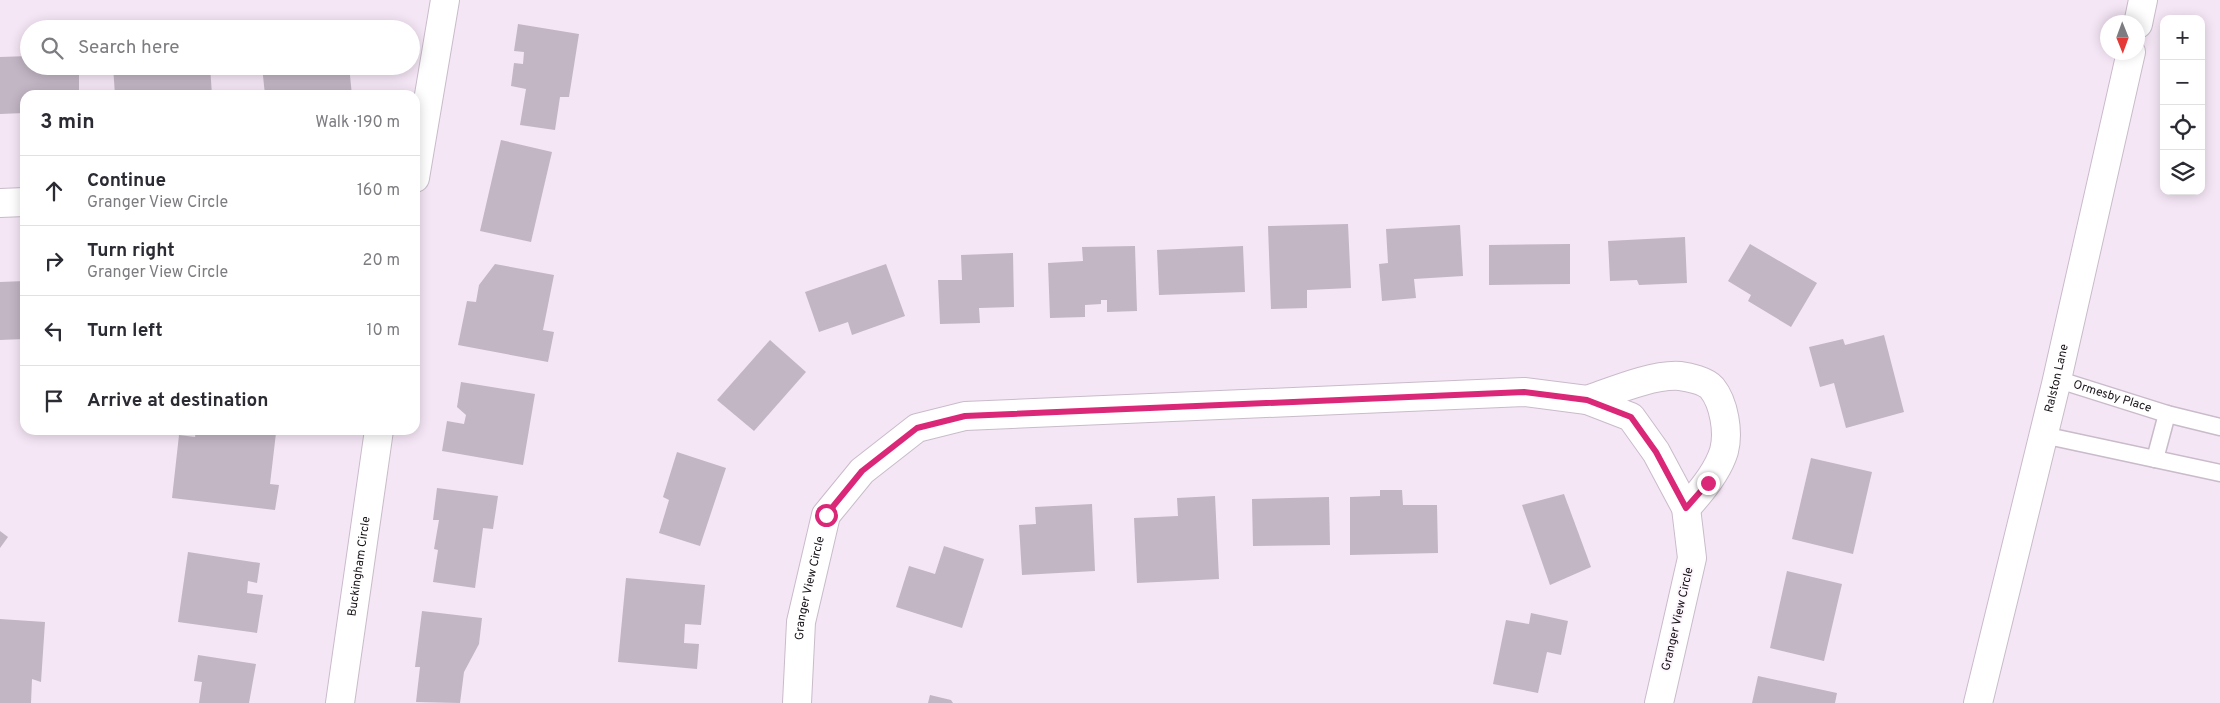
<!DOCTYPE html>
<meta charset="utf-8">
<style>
:root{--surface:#fff;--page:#f7f7f7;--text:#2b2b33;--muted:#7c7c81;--line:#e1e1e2}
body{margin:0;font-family:Overpass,sans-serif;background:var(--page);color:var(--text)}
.controls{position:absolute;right:15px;top:15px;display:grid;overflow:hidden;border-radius:10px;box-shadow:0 2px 12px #0003}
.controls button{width:45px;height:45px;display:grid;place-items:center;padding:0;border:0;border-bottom:1px solid var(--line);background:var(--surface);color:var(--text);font:25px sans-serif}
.compass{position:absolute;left:2100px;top:15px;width:45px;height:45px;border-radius:50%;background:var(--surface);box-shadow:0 2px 12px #0003;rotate:179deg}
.stop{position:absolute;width:15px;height:15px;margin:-11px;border:4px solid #db2777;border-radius:50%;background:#fff}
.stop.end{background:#db2777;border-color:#fff;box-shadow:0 1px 5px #0008}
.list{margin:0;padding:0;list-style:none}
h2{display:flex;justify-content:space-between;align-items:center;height:65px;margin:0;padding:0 20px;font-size:21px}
h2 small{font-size:16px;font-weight:400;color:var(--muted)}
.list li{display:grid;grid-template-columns:32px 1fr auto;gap:15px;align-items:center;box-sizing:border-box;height:70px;padding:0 20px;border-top:1px solid var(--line)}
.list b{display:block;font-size:19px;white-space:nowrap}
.list p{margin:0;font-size:16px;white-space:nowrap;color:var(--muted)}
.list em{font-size:16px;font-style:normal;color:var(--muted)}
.icon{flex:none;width:28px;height:28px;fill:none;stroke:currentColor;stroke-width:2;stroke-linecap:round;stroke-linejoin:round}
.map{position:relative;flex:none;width:2220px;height:703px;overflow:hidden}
.search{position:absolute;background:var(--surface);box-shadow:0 2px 12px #0003;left:20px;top:20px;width:400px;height:55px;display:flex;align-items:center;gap:12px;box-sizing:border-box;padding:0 18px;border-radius:28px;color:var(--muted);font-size:19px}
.panel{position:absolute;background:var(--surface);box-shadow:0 2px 12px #0003;left:20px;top:90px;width:400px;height:345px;border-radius:15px}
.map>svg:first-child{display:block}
.building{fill:#c2b5c4}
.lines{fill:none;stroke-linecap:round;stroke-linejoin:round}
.service-casing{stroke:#c9bbca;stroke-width:19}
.minor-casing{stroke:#c9bbca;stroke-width:30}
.service{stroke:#fff;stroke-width:16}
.minor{stroke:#fff;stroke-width:28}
.route{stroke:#db2777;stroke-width:6}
.labels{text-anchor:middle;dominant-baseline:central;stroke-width:4;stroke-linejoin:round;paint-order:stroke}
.street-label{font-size:12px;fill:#181318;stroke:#fdf7fd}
</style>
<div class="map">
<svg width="2220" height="703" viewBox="0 0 2220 703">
<rect width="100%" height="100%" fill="#f5e6f6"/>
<g class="building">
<polygon points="518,24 579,34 569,97 560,97 555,130 520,125 526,89 511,86 514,63 523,64 524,52 514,51"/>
<polygon points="29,56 29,66 52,66 52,72 79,71 79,95 25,95 25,113 0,114 0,57"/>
<polygon points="113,66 210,66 212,95 115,95"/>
<polygon points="262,66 349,66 352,95 265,95"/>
<polygon points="501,140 552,152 531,242 480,231"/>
<polygon points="1348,224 1351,288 1307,290 1307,308 1271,309 1268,226"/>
<polygon points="1460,225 1463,276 1414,279 1416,298 1382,301 1379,264 1388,263 1386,229"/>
<polygon points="1685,237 1687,283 1639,285 1637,280 1610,281 1608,241"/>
<polygon points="1570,244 1570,284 1489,285 1489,245"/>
<polygon points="1750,244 1817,283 1791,327 1748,301 1751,295 1728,281"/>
<polygon points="1135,246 1137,311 1107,312 1107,300 1101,300 1101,304 1085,305 1085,317 1050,318 1048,263 1083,261 1082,247"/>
<polygon points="1243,246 1245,292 1159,295 1157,250"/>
<polygon points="1013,253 1014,307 979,308 980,323 940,324 938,280 962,280 961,255"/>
<polygon points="495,264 554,275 543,330 554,332 548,362 458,345 467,301 476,302 479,285"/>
<polygon points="886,264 905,316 852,335 848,322 819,332 805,292"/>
<polygon points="25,281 25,339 0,340 0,282"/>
<polygon points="1884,335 1904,412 1846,428 1834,383 1820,387 1809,347 1843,339 1845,345"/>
<polygon points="770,340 806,372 754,431 717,400"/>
<polygon points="461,382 535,394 523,465 442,451 447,421 464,424 466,415 457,407"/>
<polygon points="196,430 247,430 276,433 270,484 279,485 275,510 172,498 179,435 195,437"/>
<polygon points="677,452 726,468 700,546 659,533 669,500 663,497"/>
<polygon points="1811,458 1872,472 1853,554 1792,539"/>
<polygon points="437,488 498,496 493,529 483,528 475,588 433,582 438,550 434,549 439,520 433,520"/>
<polygon points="1380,490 1402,490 1403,505 1437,505 1438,553 1350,555 1350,497 1380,496"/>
<polygon points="1564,494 1591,567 1550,585 1522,505"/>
<polygon points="1215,496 1219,579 1137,583 1134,518 1178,516 1177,498"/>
<polygon points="1329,497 1330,545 1253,546 1252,499"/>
<polygon points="1092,504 1095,571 1022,575 1019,525 1036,524 1035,507"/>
<polygon points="0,531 8,537 0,548"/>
<polygon points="944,546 984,559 962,628 896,607 909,566 935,574"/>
<polygon points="188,552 260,563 257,583 248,581 247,593 263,595 257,633 178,622"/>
<polygon points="1787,571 1842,584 1824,661 1770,648"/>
<polygon points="626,578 705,585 701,625 685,624 684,643 699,644 697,669 618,662"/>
<polygon points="422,611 482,618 479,644 464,672 460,703 416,702 420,667 415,667"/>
<polygon points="1531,613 1568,621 1561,655 1547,652 1538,693 1493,684 1506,620 1529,624"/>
<polygon points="0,619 45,622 41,682 32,679 31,703 0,703"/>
<polygon points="198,655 256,664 249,703 199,703 202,682 194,681"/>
<polygon points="1758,676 1837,693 1835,703 1752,703"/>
<polygon points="930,695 951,700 953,703 928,703"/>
</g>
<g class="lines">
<g class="service-casing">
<g id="service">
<path id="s1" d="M 2056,379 L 2167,414 L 2220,427"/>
<polyline points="2043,435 2220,473"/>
<polyline points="2155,459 2167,414"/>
</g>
</g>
<g class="minor-casing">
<g id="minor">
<polyline points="2138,24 2143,0"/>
<polyline points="415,178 445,0"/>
<polyline points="0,203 25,202"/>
<path d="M 1587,400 C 1613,391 1653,374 1680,376 C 1689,377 1706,381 1712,388 C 1724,403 1729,432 1724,451 C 1718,471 1700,493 1686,508"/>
<path id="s2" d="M 340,703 L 379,430"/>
<path id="s3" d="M 797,703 L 801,622 L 826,515 L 862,471 L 917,428 L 965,416 L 1524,392 L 1587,400 L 1631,417 L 1656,452 L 1686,508 L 1692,558 L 1659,703"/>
<path id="s4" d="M 1978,703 L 2056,384 L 2131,52"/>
</g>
</g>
<use href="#service" class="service"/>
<use href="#minor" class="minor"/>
</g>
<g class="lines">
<polyline class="route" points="826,515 862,471 917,428 965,416 1524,392 1587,400 1631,417 1656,452 1686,508 1708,483"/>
</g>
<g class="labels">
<g class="street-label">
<text stroke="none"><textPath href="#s4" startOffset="334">Ralston Lane</textPath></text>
<text stroke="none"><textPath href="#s1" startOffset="59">Ormesby Place</textPath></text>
<text stroke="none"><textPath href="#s2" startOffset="138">Buckingham Circle</textPath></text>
<text stroke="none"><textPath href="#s3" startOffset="116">Granger View Circle</textPath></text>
<text transform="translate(1678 619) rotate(-77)">Granger View Circle</text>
</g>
</g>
</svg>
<div class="controls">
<button>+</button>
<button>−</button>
<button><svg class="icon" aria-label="locate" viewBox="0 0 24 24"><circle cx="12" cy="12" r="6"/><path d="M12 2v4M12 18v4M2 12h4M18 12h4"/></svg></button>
<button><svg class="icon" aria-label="layers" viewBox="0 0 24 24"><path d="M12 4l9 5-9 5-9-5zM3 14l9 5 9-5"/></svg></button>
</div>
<svg class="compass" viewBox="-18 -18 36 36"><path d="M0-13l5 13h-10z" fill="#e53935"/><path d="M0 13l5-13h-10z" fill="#7c7c81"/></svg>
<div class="stop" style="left:826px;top:515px"></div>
<div class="stop end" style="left:1708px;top:483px"></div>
<div class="search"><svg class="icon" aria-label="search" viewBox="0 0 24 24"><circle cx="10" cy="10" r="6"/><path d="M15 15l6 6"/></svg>Search here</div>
<section class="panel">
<h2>3 min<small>Walk · 190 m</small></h2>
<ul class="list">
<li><svg class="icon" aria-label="ahead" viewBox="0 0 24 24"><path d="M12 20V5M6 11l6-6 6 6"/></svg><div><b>Continue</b><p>Granger View Circle</p></div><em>160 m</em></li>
<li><svg class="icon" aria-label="right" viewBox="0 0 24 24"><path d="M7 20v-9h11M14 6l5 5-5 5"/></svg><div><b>Turn right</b><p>Granger View Circle</p></div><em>20 m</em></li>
<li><svg class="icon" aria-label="left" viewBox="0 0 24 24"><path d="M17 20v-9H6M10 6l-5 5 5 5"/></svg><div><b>Turn left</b></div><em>10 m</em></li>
<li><svg class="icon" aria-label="arrive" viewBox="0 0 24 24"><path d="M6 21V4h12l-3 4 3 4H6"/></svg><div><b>Arrive at destination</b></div></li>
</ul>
</section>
</div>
